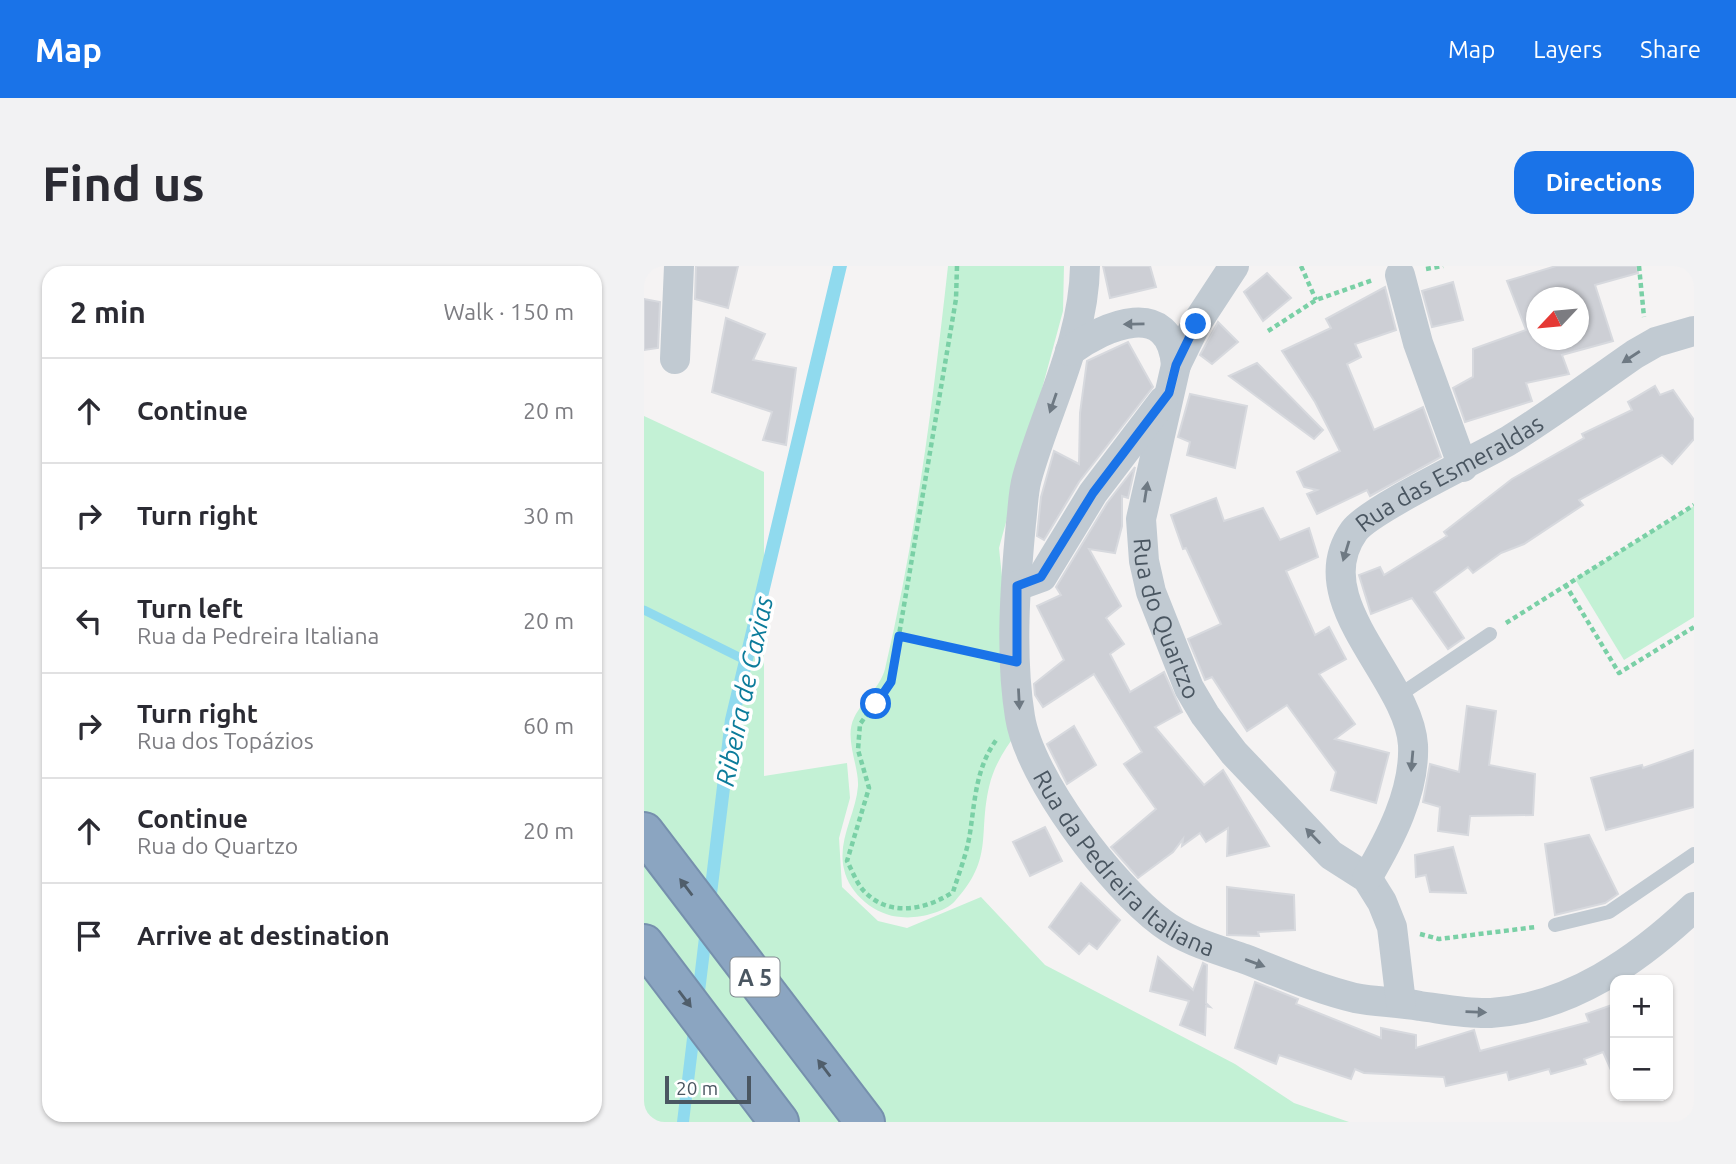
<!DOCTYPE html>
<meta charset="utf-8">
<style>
:root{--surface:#fff;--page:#f2f2f3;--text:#2b2b33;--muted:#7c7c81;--line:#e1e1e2;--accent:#1a73e8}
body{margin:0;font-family:Ubuntu,sans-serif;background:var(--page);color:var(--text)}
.controls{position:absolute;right:21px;bottom:21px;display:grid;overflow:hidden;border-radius:14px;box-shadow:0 2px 5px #0004}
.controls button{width:63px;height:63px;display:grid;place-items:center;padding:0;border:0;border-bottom:2px solid var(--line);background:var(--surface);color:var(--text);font:35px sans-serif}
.compass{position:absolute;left:882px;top:21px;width:63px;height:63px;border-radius:50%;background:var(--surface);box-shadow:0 2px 5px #0004;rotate:244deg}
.scale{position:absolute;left:21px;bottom:18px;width:86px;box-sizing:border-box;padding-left:7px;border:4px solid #4a5661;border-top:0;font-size:19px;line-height:24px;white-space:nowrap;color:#4a5661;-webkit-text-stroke:5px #fff;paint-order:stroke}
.stop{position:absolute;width:21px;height:21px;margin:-16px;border:5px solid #1a73e8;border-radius:50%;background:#fff}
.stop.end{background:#1a73e8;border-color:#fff;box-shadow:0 2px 7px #0008}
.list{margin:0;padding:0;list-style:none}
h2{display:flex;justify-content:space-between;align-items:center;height:91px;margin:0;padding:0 28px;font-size:30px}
h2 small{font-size:23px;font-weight:400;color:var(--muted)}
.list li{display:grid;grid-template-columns:46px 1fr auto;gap:21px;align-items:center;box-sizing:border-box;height:105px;padding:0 28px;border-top:2px solid var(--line)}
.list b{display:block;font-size:26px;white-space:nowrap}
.list p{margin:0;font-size:23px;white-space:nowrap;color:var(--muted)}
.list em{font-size:23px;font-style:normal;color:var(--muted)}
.icon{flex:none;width:38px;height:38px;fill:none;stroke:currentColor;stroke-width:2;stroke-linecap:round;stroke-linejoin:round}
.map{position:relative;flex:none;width:1050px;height:856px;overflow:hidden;border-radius:21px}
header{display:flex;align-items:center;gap:42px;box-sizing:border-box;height:98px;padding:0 35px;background:var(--accent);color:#fff}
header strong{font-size:33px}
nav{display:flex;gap:38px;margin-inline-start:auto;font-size:24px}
.intro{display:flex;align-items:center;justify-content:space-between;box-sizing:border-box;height:168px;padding:0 42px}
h1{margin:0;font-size:49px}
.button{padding:18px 32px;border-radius:21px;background:var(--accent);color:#fff;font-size:24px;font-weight:700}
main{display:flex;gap:42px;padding:0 42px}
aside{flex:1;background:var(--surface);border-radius:21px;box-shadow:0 2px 5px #0004}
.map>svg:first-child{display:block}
.green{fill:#c3f1d5}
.water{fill:#90daee}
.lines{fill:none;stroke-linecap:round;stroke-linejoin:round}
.stream{stroke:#90daee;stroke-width:9}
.building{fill:#cdcfd5;stroke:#d7d9de;stroke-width:2;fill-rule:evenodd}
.highway-casing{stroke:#7690ad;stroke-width:42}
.path{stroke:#7ad0a6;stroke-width:4.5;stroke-dasharray:5 3.5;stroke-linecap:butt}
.lane{stroke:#c1cad2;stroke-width:14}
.street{stroke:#c1cad2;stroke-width:30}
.highway{stroke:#8ba5c1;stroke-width:38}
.oneway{fill:#6e7983}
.oneway2{fill:#505e6b}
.route{stroke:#1a73e8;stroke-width:9}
.labels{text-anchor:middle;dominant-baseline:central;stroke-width:7;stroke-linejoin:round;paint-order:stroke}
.shield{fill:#fff;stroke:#808990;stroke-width:2}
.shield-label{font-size:23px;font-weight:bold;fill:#4a5661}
.street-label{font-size:24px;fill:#4a5661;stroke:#fff}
.water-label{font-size:26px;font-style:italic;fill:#0c7c9b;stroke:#fff}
</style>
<header>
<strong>Map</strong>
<nav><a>Map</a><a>Layers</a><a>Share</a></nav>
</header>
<div class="intro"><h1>Find us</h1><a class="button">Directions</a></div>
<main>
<aside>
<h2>2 min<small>Walk · 150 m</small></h2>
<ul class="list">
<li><svg class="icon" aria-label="ahead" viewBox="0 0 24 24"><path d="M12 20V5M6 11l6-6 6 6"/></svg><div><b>Continue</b></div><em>20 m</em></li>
<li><svg class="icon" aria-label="right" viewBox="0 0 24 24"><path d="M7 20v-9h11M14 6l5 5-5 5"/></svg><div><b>Turn right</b></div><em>30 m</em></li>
<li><svg class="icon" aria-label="left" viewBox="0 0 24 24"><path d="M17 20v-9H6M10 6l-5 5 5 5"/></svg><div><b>Turn left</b><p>Rua da Pedreira Italiana</p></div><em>20 m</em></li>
<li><svg class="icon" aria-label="right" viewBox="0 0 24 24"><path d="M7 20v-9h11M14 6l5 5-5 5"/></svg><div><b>Turn right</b><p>Rua dos Topázios</p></div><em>60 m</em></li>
<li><svg class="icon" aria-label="ahead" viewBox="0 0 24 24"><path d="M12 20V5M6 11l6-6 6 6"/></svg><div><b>Continue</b><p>Rua do Quartzo</p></div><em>20 m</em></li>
<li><svg class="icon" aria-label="arrive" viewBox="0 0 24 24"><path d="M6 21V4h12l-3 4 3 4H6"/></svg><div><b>Arrive at destination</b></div></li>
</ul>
</aside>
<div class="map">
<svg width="1050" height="856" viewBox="0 0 1050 856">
<rect width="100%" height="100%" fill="#f5f3f3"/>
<g class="green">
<path d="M 304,0 L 420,0 L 419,45 L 355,282 L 374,465 C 361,483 350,499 345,521 C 334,569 350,592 311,635 C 300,647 273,653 257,651 C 232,650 205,628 200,603 C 193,574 212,548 214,520 C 215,500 200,472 210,452 C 218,435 236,422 241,403 C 272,271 289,135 304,0 Z"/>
<polygon points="0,150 120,206 120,510 203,497 206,532 195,572 198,621 234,655 263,662 337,631 401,699 591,798 650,837 705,856 0,856"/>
<polygon points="1050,240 1050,351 980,394 931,313"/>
</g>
<polygon class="water" points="189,0 203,0 94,457 45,856 33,856 81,453"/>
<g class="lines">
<polyline class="stream" points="0,344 103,395"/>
</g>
<g class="building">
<polygon points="52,0 94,0 84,42 51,33"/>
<polygon points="459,0 506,0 512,21 466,32"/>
<path d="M 912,0 L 993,0 L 994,7 L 951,19 L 969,75 L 918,89 L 925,108 L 882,117 L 888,135 L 821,156 L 809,122 L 829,111 L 829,83 L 882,64 L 863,15 ZM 892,32 L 934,32 L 934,74 L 892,74 Z"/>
<polygon points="623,7 647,32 619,55 600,26"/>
<polygon points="809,16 819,54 788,61 778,25"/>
<polygon points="741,21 752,64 711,78 717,91 703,98 730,164 779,141 797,191 726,230 723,224 673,248 663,228 673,224 660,221 653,206 696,185 671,136 638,85 687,62 682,53"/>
<polygon points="0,33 16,36 14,82 0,84"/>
<polygon points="82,52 121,68 109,94 152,102 142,179 119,174 128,146 68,126"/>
<polygon points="574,56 594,76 568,98 556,89"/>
<polygon points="484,76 509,121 435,216 400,274 393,270 397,231 410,185 435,198 436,147 443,95"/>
<polygon points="613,97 679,164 670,173 585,110"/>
<polygon points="1011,120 1016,129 1029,124 1050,154 1050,173 1028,198 1018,189 935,234 939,239 880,278 857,287 829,307 824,301 790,326 820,372 804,383 768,332 727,348 715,309 736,301 740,309 803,270 800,266 868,213 940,172 938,168 988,144 984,136"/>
<polygon points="546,128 603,140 591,202 543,189 546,176 534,171"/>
<polygon points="491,201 484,232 478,230 478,260 471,287 445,283 477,340 462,352 480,378 466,388 486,426 520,406 538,446 511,461 560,519 579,504 625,580 583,590 584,562 562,576 556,567 538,580 539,573 529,586 494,612 467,581 512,543 480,498 498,486 450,408 399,441 391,429 390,418 420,394 393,340 417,329 412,321 463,237"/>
<polygon points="572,232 580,255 619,242 636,274 665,262 674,291 642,305 671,369 685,361 702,393 675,408 711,458 691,473 745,487 732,537 687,524 692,506 643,439 603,465 568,411 561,414 544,373 577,358 542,282 539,283 527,249"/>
<polygon points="823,440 852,445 845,499 891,508 889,549 826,550 824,569 794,565 796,541 779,536 786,498 815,506"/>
<polygon points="430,460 452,499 423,518 403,478"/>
<polygon points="1050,484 1050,541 962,564 947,512 998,499 999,502"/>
<polygon points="401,561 418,595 386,610 369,576"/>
<polygon points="945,569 974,628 961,637 911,649 901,578"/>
<polygon points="809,581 822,627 786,626 782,609 772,611 771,589"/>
<polygon points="437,617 476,654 453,683 445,677 435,688 405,661"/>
<polygon points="583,621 650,629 651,664 614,666 615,670 583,669"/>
<polygon points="514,691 549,724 559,697 563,699 562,737 566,741 562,740 561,769 536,759 545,735 506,725"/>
<polygon points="611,716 654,733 652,738 737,772 737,762 772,769 772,782 830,764 836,785 945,756 942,748 971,738 971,813 959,786 940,793 942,798 907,808 905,803 865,814 863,806 802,820 800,811 720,807 711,803 707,813 635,789 632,798 591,782"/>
</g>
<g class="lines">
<g class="highway-casing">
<g id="highway">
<polyline points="0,566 221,856"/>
<polyline points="0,678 135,856"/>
</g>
</g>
<g class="path">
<path d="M 313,0 L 312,33 L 247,416 L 216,458 L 214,484 L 225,522 L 203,595 C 208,604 212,616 219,624 C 244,652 282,644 309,626 C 315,607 323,587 326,567 C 331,534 332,501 353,473"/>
<polyline points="657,0 672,34"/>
<polyline points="995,0 1000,51"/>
<polyline points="782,3 799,0"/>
<polyline points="624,65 672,34 729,14"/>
<polyline points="921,318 975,407 1050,361"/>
<polyline points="862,357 1050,239"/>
<polyline points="255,370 344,390"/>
<polyline points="776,668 795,673 892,661"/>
</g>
<g class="lane">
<polyline points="754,430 846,368"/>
<polyline points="911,659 965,646 1050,588"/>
</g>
<g class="street">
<path id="s1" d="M 441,0 C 440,74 403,141 383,212 C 379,226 379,242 377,257 C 371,320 366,389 376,451 C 386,513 468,620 518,657 C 542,675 572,683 601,693 C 637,707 673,723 711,732 C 732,736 754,736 776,740 C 799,743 823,748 847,747 C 926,742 994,694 1050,641"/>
<path id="s2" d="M 590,0 L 552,58 L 532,99 L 497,253 L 500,295 L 507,326 L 545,422 L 561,449 L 590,487 L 687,589 L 723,612 L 738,636 L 748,661 L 757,737"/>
<polyline points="756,9 774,77 819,201"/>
<path d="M 426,85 C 461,59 526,31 532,99"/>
<polyline points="31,93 35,0"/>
<polyline points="373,320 398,311 449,227 519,135"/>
<path id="s3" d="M 723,612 C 746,573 771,526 769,479 C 765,411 660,335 710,265 C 726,243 833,193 864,175 C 908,148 949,117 991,88 L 1012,76 L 1050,65"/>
</g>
<use href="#highway" class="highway"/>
</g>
<defs><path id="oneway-solid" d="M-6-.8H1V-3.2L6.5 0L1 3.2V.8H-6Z" transform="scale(1.75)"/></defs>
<g class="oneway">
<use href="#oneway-solid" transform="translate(490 58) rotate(179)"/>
<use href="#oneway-solid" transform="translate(987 91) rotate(147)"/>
<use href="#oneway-solid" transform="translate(409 137) rotate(109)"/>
<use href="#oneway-solid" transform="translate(502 226) rotate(-81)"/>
<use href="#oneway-solid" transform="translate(702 285) rotate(107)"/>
<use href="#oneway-solid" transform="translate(375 433) rotate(87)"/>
<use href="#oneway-solid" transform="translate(768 495) rotate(95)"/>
<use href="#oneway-solid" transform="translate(669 570) rotate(-134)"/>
<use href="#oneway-solid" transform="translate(611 697) rotate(20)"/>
<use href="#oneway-solid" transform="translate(832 746) rotate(2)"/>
</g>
<g class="oneway2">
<use href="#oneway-solid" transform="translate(42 621) rotate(-127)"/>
<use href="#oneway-solid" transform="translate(41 733) rotate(53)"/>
<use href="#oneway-solid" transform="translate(180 802) rotate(-127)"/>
</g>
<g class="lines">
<polyline class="route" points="232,438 247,416 255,370 373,396 373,320 397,311 449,227 525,127 532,99 552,58"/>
</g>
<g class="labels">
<rect class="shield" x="86.5" y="691.5" width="49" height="39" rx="5"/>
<g class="shield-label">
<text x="111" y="711">A 5</text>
</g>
<g class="street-label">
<text stroke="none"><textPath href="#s3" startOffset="488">Rua das Esmeraldas</textPath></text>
<text stroke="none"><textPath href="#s2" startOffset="376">Rua do Quartzo</textPath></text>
<text stroke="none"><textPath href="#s1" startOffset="646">Rua da Pedreira Italiana</textPath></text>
</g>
<g class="water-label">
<text transform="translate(100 425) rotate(-78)">Ribeira de Caxias</text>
</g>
</g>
</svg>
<div class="controls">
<button>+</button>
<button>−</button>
</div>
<svg class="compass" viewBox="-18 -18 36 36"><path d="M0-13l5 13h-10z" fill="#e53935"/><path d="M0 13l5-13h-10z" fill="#7c7c81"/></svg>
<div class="scale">20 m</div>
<div class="stop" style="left:232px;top:438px"></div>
<div class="stop end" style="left:552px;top:58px"></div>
</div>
</main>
